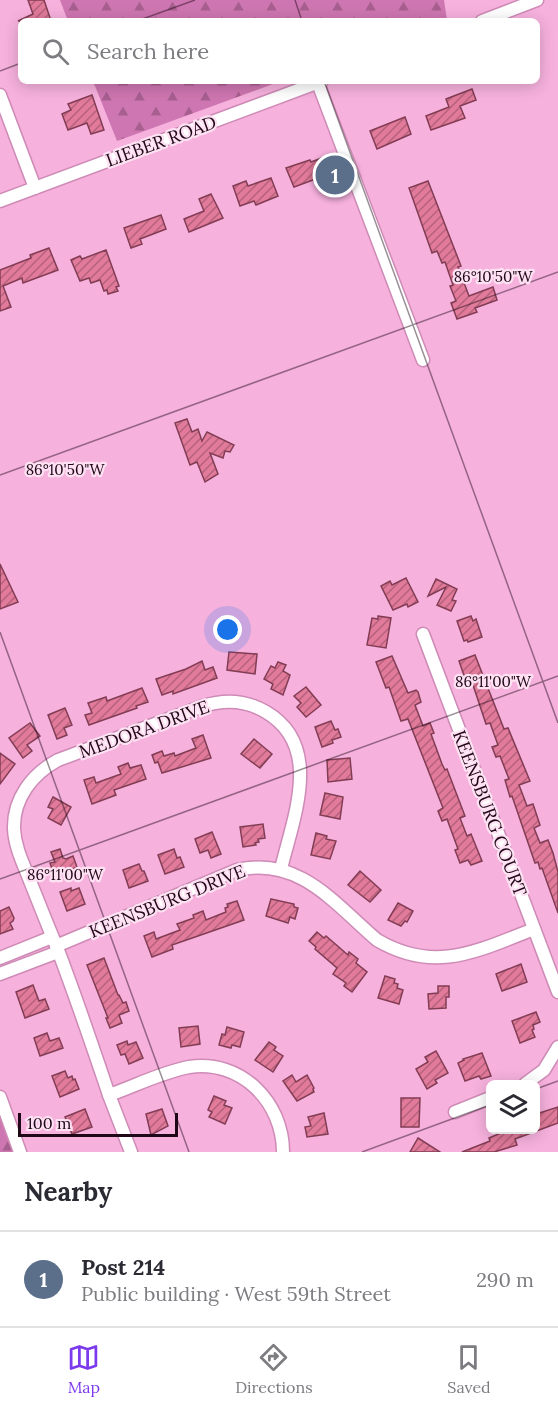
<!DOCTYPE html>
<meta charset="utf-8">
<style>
:root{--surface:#fff;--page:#f2f2f3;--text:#2b2b33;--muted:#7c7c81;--line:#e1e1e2;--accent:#7c3aed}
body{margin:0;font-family:Lora,serif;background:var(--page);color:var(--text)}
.controls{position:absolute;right:18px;bottom:18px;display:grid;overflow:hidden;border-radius:9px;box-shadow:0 3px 15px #0003}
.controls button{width:54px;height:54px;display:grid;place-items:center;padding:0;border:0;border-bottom:2px solid var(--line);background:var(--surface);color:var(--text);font:30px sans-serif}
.scale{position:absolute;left:18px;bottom:15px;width:160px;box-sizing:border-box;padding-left:6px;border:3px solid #1e0717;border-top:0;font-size:16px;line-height:21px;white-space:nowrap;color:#1e0717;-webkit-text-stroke:4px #fee1f2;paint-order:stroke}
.you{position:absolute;left:228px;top:630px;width:21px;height:21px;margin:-15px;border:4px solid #fff;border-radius:50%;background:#1a73e8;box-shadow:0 0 0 9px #1a73e833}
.badge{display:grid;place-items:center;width:39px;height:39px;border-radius:50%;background:var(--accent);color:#fff;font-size:20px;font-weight:700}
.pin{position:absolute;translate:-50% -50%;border:3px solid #fff;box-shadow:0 2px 6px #0006}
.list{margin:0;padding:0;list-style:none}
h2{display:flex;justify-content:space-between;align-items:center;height:78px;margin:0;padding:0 24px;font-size:26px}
h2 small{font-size:20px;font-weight:400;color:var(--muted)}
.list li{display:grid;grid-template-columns:39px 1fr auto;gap:18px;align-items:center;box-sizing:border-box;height:96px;padding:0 24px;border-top:2px solid var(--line)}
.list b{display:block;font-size:22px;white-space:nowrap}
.list p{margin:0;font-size:20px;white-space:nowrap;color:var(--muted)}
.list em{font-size:20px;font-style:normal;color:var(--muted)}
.icon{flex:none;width:33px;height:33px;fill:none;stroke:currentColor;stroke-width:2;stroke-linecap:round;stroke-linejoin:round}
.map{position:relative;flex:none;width:558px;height:1152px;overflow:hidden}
.search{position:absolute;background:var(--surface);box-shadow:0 3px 15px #0003;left:18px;right:18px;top:18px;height:66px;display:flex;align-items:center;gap:15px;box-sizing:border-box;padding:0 21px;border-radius:9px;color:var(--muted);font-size:22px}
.sheet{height:174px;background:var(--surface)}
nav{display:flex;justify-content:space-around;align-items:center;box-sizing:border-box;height:84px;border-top:2px solid var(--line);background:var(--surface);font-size:16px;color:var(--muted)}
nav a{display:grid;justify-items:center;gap:3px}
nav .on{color:var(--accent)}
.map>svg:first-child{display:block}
.forest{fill:url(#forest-firs)}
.building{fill:url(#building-hatch);stroke:#823d54;stroke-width:1.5}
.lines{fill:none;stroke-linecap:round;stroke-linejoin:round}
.minor-casing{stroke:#ce8bb6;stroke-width:15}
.minor{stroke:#fff;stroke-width:12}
.ticks{fill:none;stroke:#1e0717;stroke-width:1.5;stroke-opacity:0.45}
.labels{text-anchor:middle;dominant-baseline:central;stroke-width:4.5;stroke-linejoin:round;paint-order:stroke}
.street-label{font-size:18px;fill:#1e0717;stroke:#fee1f2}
.ticks-label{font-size:15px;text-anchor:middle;fill:#1e0717;stroke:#fee1f2;stroke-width:4.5;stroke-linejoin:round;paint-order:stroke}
</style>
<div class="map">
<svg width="558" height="1152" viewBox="0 0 558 1152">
<defs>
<pattern id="forest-firs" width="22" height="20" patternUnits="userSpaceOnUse" patternTransform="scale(1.5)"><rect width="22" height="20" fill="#ce76b1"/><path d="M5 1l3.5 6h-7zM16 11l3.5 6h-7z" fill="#a75f8f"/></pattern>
<pattern id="building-hatch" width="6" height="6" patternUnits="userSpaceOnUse" patternTransform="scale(1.5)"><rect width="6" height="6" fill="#e17a9b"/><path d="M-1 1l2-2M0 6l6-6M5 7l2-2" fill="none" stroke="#b6627d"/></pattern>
</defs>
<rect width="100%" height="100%" fill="#f6b1dd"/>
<g class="forest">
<polygon points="60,0 444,0 447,20 68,21"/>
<polygon points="93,81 281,81 117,141"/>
<polygon points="0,1116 13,1152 0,1152"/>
</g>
<g class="building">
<polygon points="28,0 44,0 51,21 18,21 33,14"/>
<polygon points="472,89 476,100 460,106 465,118 431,130 426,116 449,107 446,99"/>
<polygon points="92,95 104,130 91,134 87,123 68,130 62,114 71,110 68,104"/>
<polygon points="405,117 411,134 377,149 370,131"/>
<polygon points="327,156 334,176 322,180 321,177 294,187 286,168 310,160 311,162"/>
<polygon points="271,178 278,196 256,205 254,201 240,206 233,186 246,181 248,186"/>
<polygon points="428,181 461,266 458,267 469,296 493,287 497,300 475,308 477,312 457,319 451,303 456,301 450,286 453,285 445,262 442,263 437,251 432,253 409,188"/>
<polygon points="211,194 223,218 189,232 184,219 204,211 199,199"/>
<polygon points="161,215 166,229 140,239 142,244 131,248 124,228"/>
<polygon points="49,248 58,270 23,283 22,278 3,286 11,307 0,311 0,270 31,258 30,255"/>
<polygon points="106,250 119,286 116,287 118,291 108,294 107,290 104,291 100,280 91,283 89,278 80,281 71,260 80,256 82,259"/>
<polygon points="187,419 192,432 198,429 202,441 207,432 234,445 230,452 225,451 223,458 210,453 218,474 205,482 197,462 190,465 175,423"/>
<polygon points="0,564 18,602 0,609"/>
<polygon points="406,578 418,602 408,607 407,604 393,610 381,586 390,581 392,585"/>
<polygon points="436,579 457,589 452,600 456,601 451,611 437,605 446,587 428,596"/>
<polygon points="378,616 391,618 386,648 367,645 372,618 378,619"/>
<polygon points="471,616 473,621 476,619 482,637 468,642 467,640 464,641 457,621"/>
<polygon points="229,652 257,654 255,674 227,670"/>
<polygon points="475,655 504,729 508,728 530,781 519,785 527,806 533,804 540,825 534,828 540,843 548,840 553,853 558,872 558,913 542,868 540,869 538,862 535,863 512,796 510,797 505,780 509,779 500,756 496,757 492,747 498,745 490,723 486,724 472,682 466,681 459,661"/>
<polygon points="392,656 408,693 416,690 418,692 421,702 415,705 423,726 430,723 434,733 431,734 442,764 445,770 447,769 465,816 460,818 467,836 471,834 482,861 471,865 468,860 460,863 455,850 458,849 447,819 442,821 438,811 443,808 408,719 401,721 389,687 386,688 376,662"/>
<polygon points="202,661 205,670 213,667 217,678 173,694 173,691 162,695 156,679 186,669"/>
<polygon points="278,662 286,665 283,671 290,675 283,695 271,689 273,684 264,679 271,666 275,668"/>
<polygon points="306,687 321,705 306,717 297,707 301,703 294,696"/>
<polygon points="142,688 148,702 136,706 137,708 89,725 85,715 92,713 88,703 106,697 107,701"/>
<polygon points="65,708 72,725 64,728 67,735 57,739 48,715"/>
<polygon points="331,721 335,730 338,729 341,737 332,740 333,743 322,747 315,727"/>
<polygon points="30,723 40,736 27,745 32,751 23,758 9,738"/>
<polygon points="203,735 211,758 162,773 158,762 155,763 152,755 162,751 164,756 174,753 175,756 196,748 192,739"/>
<polygon points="254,739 272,754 260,768 241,754"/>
<polygon points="0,753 15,764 0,784"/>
<polygon points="350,758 352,779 328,782 327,760"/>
<polygon points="128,763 130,768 141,765 146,779 114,790 116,795 92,804 84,780 94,777 96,783 121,774 118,767"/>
<polygon points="325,793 343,797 340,819 320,815"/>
<polygon points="53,797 71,807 61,825 48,818 53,809 48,807"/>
<polygon points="263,824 265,838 258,839 259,842 255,843 256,845 243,847 240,827"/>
<polygon points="212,832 221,854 211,858 208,850 200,853 195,839"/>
<polygon points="316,833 327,836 326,839 336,841 330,859 311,855"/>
<polygon points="60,849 63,858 66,859 73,856 77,867 55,877 50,863 55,862 51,852"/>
<polygon points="174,849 177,858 180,857 184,867 165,874 158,855"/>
<polygon points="139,864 142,871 144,871 148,881 129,888 123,870"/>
<polygon points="360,871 381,890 370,902 348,885"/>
<polygon points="71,888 71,891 79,888 85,904 67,911 60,892"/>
<polygon points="271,899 294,904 294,907 298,908 295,919 290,917 288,923 266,916"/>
<polygon points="237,901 244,920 172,945 173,949 152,957 144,936 154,932 156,939 180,930 177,924 194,918 193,915 203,911 206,920 226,912 225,908 228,907 227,904"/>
<polygon points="398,903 413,911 407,922 405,921 401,926 388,920"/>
<polygon points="9,907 14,918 13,921 10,923 13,929 0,934 0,911"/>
<polygon points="317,932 324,938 326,936 348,955 349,952 358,959 356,963 367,972 352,992 344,986 346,983 333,974 337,968 315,949 316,947 309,941"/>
<polygon points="104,958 118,995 119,995 123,1003 126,1002 129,1011 119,1015 122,1023 110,1028 106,1018 108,1018 87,965"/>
<polygon points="521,964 527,982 502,991 496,974"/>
<polygon points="385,976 395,979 394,983 398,984 397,988 403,990 399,1004 378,998"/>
<polygon points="33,985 39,1001 45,999 49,1009 25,1018 16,992"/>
<polygon points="438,986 449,986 449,997 446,997 446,1008 429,1009 428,994 438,993"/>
<polygon points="536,1012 540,1022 533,1025 534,1029 532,1030 535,1037 520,1043 512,1021"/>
<polygon points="198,1026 200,1044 181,1047 179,1028"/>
<polygon points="227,1027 244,1032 240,1047 232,1045 231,1048 219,1045 222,1034 225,1035"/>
<polygon points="47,1033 50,1041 59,1038 63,1048 40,1056 34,1038"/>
<polygon points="127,1041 128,1045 136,1042 143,1058 129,1064 125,1054 121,1055 117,1045"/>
<polygon points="269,1042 276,1047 274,1050 283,1056 273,1072 255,1060"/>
<polygon points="436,1051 448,1073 435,1080 437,1083 427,1089 416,1069 428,1062 425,1057"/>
<polygon points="482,1053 491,1076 481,1079 479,1076 465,1081 458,1063 464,1060 463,1059"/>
<polygon points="65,1071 68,1078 72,1076 73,1080 75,1079 79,1089 60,1097 52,1076"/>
<polygon points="292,1075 296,1082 307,1075 314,1088 313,1089 314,1092 297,1101 283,1081"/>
<polygon points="214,1096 226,1101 224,1105 232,1108 225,1124 209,1117 212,1112 208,1110"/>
<polygon points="401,1098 420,1098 419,1127 401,1127"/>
<polygon points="558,1107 558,1123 515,1139 517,1145 494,1152 462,1152 490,1141 489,1138 501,1133 499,1130 536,1130 536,1114"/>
<polygon points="85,1109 92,1127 72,1134 65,1117"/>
<polygon points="162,1109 168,1126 151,1135 146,1114"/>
<polygon points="324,1113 328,1134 307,1137 305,1127 311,1126 308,1117"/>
<polygon points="418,1138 440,1152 410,1152"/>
</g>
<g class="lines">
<g class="minor-casing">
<g id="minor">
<polyline points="482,21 537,0"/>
<polyline points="318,83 423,360"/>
<polyline points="0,95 35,188"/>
<polyline points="0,201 322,81"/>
<polyline points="423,634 558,992"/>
<path d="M 56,946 L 237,870 C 299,856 334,903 377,940 C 435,974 477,951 534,929"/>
<polyline points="0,958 52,937"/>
<polyline points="0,974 58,952"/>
<polyline points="525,1084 544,1070 558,1047"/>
<path d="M 109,1095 C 92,1045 75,994 56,945 C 47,924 39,903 30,881 C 24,865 15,848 14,829 C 13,799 32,774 58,760 L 203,706 C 225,699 246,700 266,712 C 324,746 293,818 281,869"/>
<polyline points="0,1097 20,1152"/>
<polyline points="455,1112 490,1098"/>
<path d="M 131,1152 L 109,1095 C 135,1086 162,1072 189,1067 C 241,1059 283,1102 283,1152"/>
</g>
</g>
<use href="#minor" class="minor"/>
</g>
<path class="ticks" d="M 295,0 L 302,21M 137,21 L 195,0M 0,71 L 21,63M 324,81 L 558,723M 0,475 L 558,272M 0,632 L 189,1152M 0,879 L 558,676M 536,1089 L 558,1081M 362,1152 L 490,1105"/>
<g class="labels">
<g class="street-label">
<text transform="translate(161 141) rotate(-20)">LIEBER ROAD</text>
<text transform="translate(144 729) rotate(-20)">MEDORA DRIVE</text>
<text transform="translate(490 813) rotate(69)">KEENSBURG COURT</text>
<text transform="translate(167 901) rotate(-22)">KEENSBURG DRIVE</text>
</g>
</g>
<g class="ticks-label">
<text x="493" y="282">86°10'50"W</text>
<text x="65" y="475">86°10'50"W</text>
<text x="493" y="687">86°11'00"W</text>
<text x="65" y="880">86°11'00"W</text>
</g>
</svg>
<div class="controls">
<button><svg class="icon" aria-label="layers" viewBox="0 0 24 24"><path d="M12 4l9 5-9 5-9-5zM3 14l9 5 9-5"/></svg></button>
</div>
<div class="scale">100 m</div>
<div class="you"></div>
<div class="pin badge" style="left:335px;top:175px;background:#5c6f8a">1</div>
<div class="search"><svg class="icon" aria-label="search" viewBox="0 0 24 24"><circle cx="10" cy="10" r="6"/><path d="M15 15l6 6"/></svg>Search here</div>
</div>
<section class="sheet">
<h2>Nearby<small></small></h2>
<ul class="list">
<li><span class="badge" style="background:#5c6f8a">1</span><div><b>Post 214</b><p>Public building · West 59th Street</p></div><em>290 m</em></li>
</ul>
</section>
<nav>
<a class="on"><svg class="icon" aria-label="map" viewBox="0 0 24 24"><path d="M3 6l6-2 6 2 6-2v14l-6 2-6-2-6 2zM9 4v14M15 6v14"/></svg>Map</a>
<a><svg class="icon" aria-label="directions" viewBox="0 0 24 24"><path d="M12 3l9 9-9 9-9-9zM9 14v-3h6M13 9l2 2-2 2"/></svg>Directions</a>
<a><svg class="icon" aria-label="saved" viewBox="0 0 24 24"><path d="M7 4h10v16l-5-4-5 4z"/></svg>Saved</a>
</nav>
